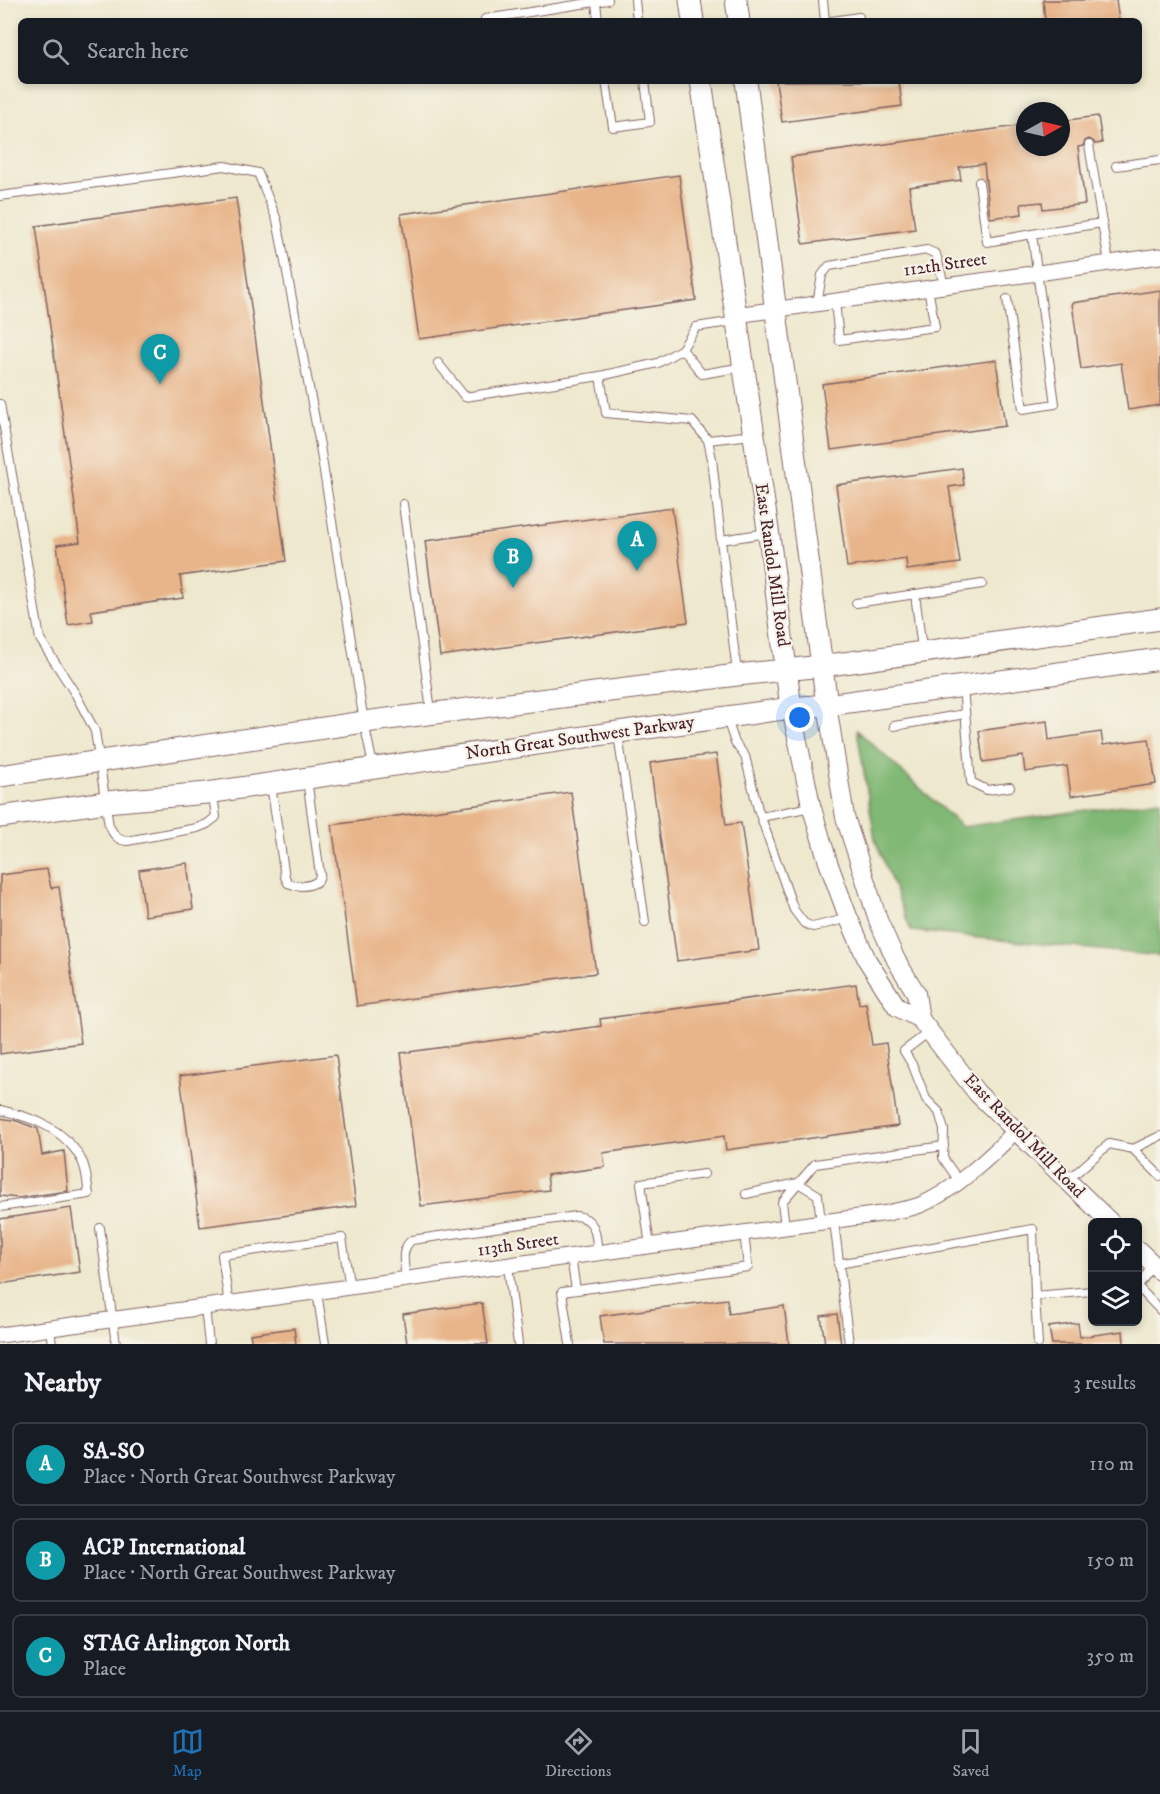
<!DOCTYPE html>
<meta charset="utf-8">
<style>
:root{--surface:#171b24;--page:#20242c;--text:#f1f3f6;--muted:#9ea1a6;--line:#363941;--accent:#1f6fb2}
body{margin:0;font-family:"IM FELL DW Pica",serif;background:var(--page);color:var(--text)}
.controls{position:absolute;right:18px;bottom:18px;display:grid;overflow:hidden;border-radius:9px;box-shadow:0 3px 9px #0003}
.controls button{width:54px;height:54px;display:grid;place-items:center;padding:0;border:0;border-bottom:2px solid var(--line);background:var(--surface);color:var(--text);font:30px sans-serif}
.compass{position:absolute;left:1016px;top:102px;width:54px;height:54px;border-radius:50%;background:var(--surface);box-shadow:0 3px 9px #0003;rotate:82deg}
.you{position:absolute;left:800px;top:718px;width:21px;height:21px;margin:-15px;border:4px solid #fff;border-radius:50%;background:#1a73e8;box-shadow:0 0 0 9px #1a73e833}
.badge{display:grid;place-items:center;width:39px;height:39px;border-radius:50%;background:var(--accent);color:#fff;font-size:20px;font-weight:700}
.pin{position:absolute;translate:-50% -50px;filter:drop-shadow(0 2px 3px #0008)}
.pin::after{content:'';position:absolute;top:32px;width:21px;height:18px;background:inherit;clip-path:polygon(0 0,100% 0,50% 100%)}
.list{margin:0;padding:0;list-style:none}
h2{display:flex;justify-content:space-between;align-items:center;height:78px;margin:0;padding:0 24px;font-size:26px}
h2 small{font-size:20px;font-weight:400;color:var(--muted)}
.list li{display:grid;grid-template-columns:39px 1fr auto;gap:18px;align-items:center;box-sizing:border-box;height:84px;margin:0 12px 12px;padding:0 12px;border:2px solid var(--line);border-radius:9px}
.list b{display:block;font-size:22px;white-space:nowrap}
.list p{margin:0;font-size:20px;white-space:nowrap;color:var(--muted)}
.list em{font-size:20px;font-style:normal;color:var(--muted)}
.icon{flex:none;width:33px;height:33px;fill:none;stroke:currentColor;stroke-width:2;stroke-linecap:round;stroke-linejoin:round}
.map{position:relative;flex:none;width:1160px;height:1344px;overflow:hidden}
.search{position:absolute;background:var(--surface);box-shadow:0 3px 9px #0003;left:18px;right:18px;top:18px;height:66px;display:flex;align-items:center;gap:15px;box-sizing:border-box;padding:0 21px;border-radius:9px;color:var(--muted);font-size:22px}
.sheet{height:366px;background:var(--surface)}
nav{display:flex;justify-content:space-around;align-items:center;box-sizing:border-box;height:84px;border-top:2px solid var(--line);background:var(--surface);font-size:16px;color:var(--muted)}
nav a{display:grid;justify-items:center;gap:3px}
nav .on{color:var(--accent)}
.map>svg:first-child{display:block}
.forest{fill:#80b874;stroke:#656c50;stroke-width:1.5}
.building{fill:#e8b58a}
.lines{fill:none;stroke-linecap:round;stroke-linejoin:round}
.service-casing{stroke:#836564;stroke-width:10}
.minor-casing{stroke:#836564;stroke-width:17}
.tertiary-casing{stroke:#836564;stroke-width:20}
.secondary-casing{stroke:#836564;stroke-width:23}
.service{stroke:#fff;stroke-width:8}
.minor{stroke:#fff;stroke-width:15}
.tertiary{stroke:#fff;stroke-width:18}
.secondary{stroke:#fff;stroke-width:21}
.labels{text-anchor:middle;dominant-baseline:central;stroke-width:4.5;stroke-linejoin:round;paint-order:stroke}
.street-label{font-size:18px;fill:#4a1f2b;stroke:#f7f3e8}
</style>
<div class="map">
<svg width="1160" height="1344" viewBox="0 0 1160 1344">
<rect width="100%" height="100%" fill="#f7f3e8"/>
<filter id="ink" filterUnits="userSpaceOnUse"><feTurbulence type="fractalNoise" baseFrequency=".0167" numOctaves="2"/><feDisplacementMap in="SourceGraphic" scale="12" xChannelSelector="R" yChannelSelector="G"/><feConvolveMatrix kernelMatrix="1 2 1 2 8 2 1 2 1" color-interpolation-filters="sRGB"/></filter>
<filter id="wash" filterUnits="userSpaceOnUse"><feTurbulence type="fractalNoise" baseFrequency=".008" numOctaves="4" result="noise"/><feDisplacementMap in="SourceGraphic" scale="24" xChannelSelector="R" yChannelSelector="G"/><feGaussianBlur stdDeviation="1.35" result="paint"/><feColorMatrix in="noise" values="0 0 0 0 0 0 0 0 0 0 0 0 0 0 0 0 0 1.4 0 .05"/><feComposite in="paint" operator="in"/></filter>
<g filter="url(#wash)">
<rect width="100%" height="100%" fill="#eee8ce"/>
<polygon class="forest" points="857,730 962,827 1160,800 1160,956 911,931 875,839"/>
<g id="blocks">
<g class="building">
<polygon points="1043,0 1116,0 1119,21 1045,21"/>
<polygon points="776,81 899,81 902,106 782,122"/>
<polygon points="1098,116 1102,143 1095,144 1093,141 1089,139 1085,141 1083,146 1078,147 1085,204 1043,209 1042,202 1021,204 1022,214 990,218 984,164 959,167 961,180 909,187 915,229 803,244 791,157 1025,125 1025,147 1061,147 1061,121"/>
<polygon points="679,175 696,300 419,339 401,214"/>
<polygon points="236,198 286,561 180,576 183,598 91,611 93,621 68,625 57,545 80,542 36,226"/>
<polygon points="1160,290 1160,405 1128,410 1121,363 1081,369 1072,303"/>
<polygon points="996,360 1005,426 831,450 822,384"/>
<polygon points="962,468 964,485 949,487 960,563 907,570 906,559 847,567 836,485"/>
<polygon points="672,508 688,622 440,656 425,541"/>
<polygon points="1047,721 1049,740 1101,732 1103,745 1149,739 1156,784 1071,796 1067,766 1025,772 1023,756 983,762 979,731"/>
<polygon points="716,754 726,825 741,823 759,950 677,961 650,763"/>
<polygon points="571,792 596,973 357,1006 332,825"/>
<polygon points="187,863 193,909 145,916 139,870"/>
<polygon points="47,869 51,888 59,887 81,1043 0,1054 0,875"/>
<polygon points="856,984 859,1004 866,1003 872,1045 886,1043 898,1126 726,1150 724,1136 603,1153 605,1167 547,1175 549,1190 421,1206 401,1053 601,1026 600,1019"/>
<polygon points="336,1055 356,1206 200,1227 180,1076"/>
<polygon points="0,1118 17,1121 38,1129 42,1155 64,1151 68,1191 18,1198 0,1196"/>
<polygon points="71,1208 80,1272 0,1284 0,1219"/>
<polygon points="727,1299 729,1314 784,1306 789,1344 604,1344 600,1316"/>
<polygon points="482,1303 488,1344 407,1344 403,1314"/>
<polygon points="837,1314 841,1344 825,1344 821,1316"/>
<polygon points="1078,1323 1080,1337 1123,1331 1124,1344 1052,1344 1049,1327"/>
<polygon points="294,1328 296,1344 252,1344 250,1334"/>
</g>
</g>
</g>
<g filter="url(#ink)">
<use href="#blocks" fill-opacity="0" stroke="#836564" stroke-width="1.5"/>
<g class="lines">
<g class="service-casing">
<g id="service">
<polyline points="635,0 637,21"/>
<polyline points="823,0 825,21"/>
<polyline points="596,2 598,21"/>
<polyline points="485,19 608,0"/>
<polyline points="832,21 859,17"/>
<polyline points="606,81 613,127 650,122 645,81"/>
<polyline points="1089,145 1102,223"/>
<polyline points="1116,166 1160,160"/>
<polyline points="979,182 987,242 1032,234 1055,404 1023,409 1007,299"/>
<polyline points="0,196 224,166 258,173 277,220 319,440 364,722 373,766"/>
<polyline points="1032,234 1102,223 1109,262"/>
<polyline points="835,301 839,340 935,327 928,288"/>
<polyline points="817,304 822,275 829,266 927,250 936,254 944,285"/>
<polyline points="682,349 702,374 743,367"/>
<polyline points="438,363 465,397 600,376 658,363 682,349 696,327 736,321"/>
<polyline points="600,376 606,413 692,421 708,440 712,459 721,540"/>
<path d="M 0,404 L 40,639 L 76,695 L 95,731 L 109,826 C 114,835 117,840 127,841 L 197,828 L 207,824 L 216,817 L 213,795"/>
<polyline points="708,440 752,435"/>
<polyline points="403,504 431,711"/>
<polyline points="915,594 922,649"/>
<polyline points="856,603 982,584"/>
<polyline points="737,673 721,540 767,533"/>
<polyline points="963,687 971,782 987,790 1010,787"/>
<polyline points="727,719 735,743 745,756 758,809 794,910 804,923 813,927 849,918"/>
<polyline points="894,726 965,714"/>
<polyline points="618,734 645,922"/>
<path d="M 271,785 L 285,877 L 288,883 C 298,887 309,887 318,881 L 320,875 L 307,779"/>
<polyline points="761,817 811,807"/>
<polyline points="929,1032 904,1051 913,1066 926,1099 939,1112 944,1130 943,1158 959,1181"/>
<path d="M 0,1110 C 32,1117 66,1129 82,1161 C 87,1170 87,1184 89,1194 L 0,1207"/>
<polyline points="1133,1149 1160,1136"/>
<polyline points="1067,1181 1109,1144 1133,1149 1160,1176"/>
<polyline points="746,1194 798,1183 818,1195 821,1223"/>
<polyline points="834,1221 849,1344"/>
<polyline points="785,1227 782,1202 815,1164 944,1146"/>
<polyline points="100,1228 116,1344"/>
<polyline points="650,1246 641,1183 704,1174"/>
<polyline points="571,1257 576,1290"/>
<polyline points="838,1264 1033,1229 1035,1296 1092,1291"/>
<polyline points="508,1266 518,1344"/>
<path d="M 406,1280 C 405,1266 399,1249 412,1240 L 576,1216 C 597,1218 596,1236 598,1254"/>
<polyline points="1138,1286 1153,1265"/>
<polyline points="1138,1287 1160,1310"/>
<polyline points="317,1292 325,1344"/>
<polyline points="1035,1296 1038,1344"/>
<polyline points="229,1305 222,1255 342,1238 350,1288"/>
<polyline points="205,1308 209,1344"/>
<polyline points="50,1329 52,1344"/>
<polyline points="570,1344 562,1292 748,1267 744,1233"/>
</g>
</g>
<g class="minor-casing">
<g id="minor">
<polyline points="736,315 1160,256"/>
<path d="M 0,1335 L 888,1213 C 898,1210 910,1209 920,1205 C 952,1192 992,1156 1016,1130"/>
</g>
</g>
<g class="tertiary-casing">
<g id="tertiary">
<polyline points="827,705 845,817 878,920 896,960 916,993 920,1019"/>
<polyline points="791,708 811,805 828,862 847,914 867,960 897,1007 920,1019 977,1093 1110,1222"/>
<polyline points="1138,1250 1160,1271"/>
</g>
</g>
<g class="secondary-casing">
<g id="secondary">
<polyline points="690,0 693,21"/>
<polyline points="736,0 739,21"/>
<polyline points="701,81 770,543 791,708"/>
<polyline points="746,81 827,705"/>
<polyline points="0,776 364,722 737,675 822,666 1160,619"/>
<polyline points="0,817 106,802 207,793 618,732 791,708 827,705 1160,659"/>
</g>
</g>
<use href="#service" class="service"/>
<use href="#minor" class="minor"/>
<use href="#tertiary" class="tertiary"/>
<use href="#secondary" class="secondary"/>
</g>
</g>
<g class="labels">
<g class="street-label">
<text transform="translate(945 265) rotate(-8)">112th Street</text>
<text transform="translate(772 565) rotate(82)">East Randol Mill Road</text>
<text transform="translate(580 738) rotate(-8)">North Great Southwest Parkway</text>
<text transform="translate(1024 1136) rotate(46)">East Randol Mill Road</text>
<text transform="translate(518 1245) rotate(-8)">113th Street</text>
</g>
</g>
</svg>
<div class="controls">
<button><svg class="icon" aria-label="locate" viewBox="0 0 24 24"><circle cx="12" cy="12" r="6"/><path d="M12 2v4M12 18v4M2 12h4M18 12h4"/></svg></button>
<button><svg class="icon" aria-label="layers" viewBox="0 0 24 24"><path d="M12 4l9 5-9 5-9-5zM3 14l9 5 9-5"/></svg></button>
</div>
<svg class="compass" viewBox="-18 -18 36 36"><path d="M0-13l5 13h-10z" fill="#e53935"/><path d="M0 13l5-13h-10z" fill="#9ea1a6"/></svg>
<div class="you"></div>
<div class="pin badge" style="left:637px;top:571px;background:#0f9aa8">A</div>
<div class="pin badge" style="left:513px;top:588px;background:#0f9aa8">B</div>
<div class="pin badge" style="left:160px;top:384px;background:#0f9aa8">C</div>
<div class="search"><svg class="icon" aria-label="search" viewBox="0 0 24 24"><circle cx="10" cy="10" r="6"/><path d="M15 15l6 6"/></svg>Search here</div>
</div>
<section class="sheet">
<h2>Nearby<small>3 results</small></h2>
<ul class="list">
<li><span class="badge" style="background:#0f9aa8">A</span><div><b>SA-SO</b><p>Place · North Great Southwest Parkway</p></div><em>110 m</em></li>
<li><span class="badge" style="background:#0f9aa8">B</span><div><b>ACP International</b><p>Place · North Great Southwest Parkway</p></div><em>150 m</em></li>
<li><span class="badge" style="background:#0f9aa8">C</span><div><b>STAG Arlington North</b><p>Place</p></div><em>350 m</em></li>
</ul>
</section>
<nav>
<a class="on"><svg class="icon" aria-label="map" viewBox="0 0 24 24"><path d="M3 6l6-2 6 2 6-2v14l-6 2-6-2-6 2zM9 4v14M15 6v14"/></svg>Map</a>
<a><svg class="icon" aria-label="directions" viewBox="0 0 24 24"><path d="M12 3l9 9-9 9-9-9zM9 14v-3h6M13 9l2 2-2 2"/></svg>Directions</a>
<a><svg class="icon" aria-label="saved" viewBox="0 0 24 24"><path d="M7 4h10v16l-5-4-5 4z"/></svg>Saved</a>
</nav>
